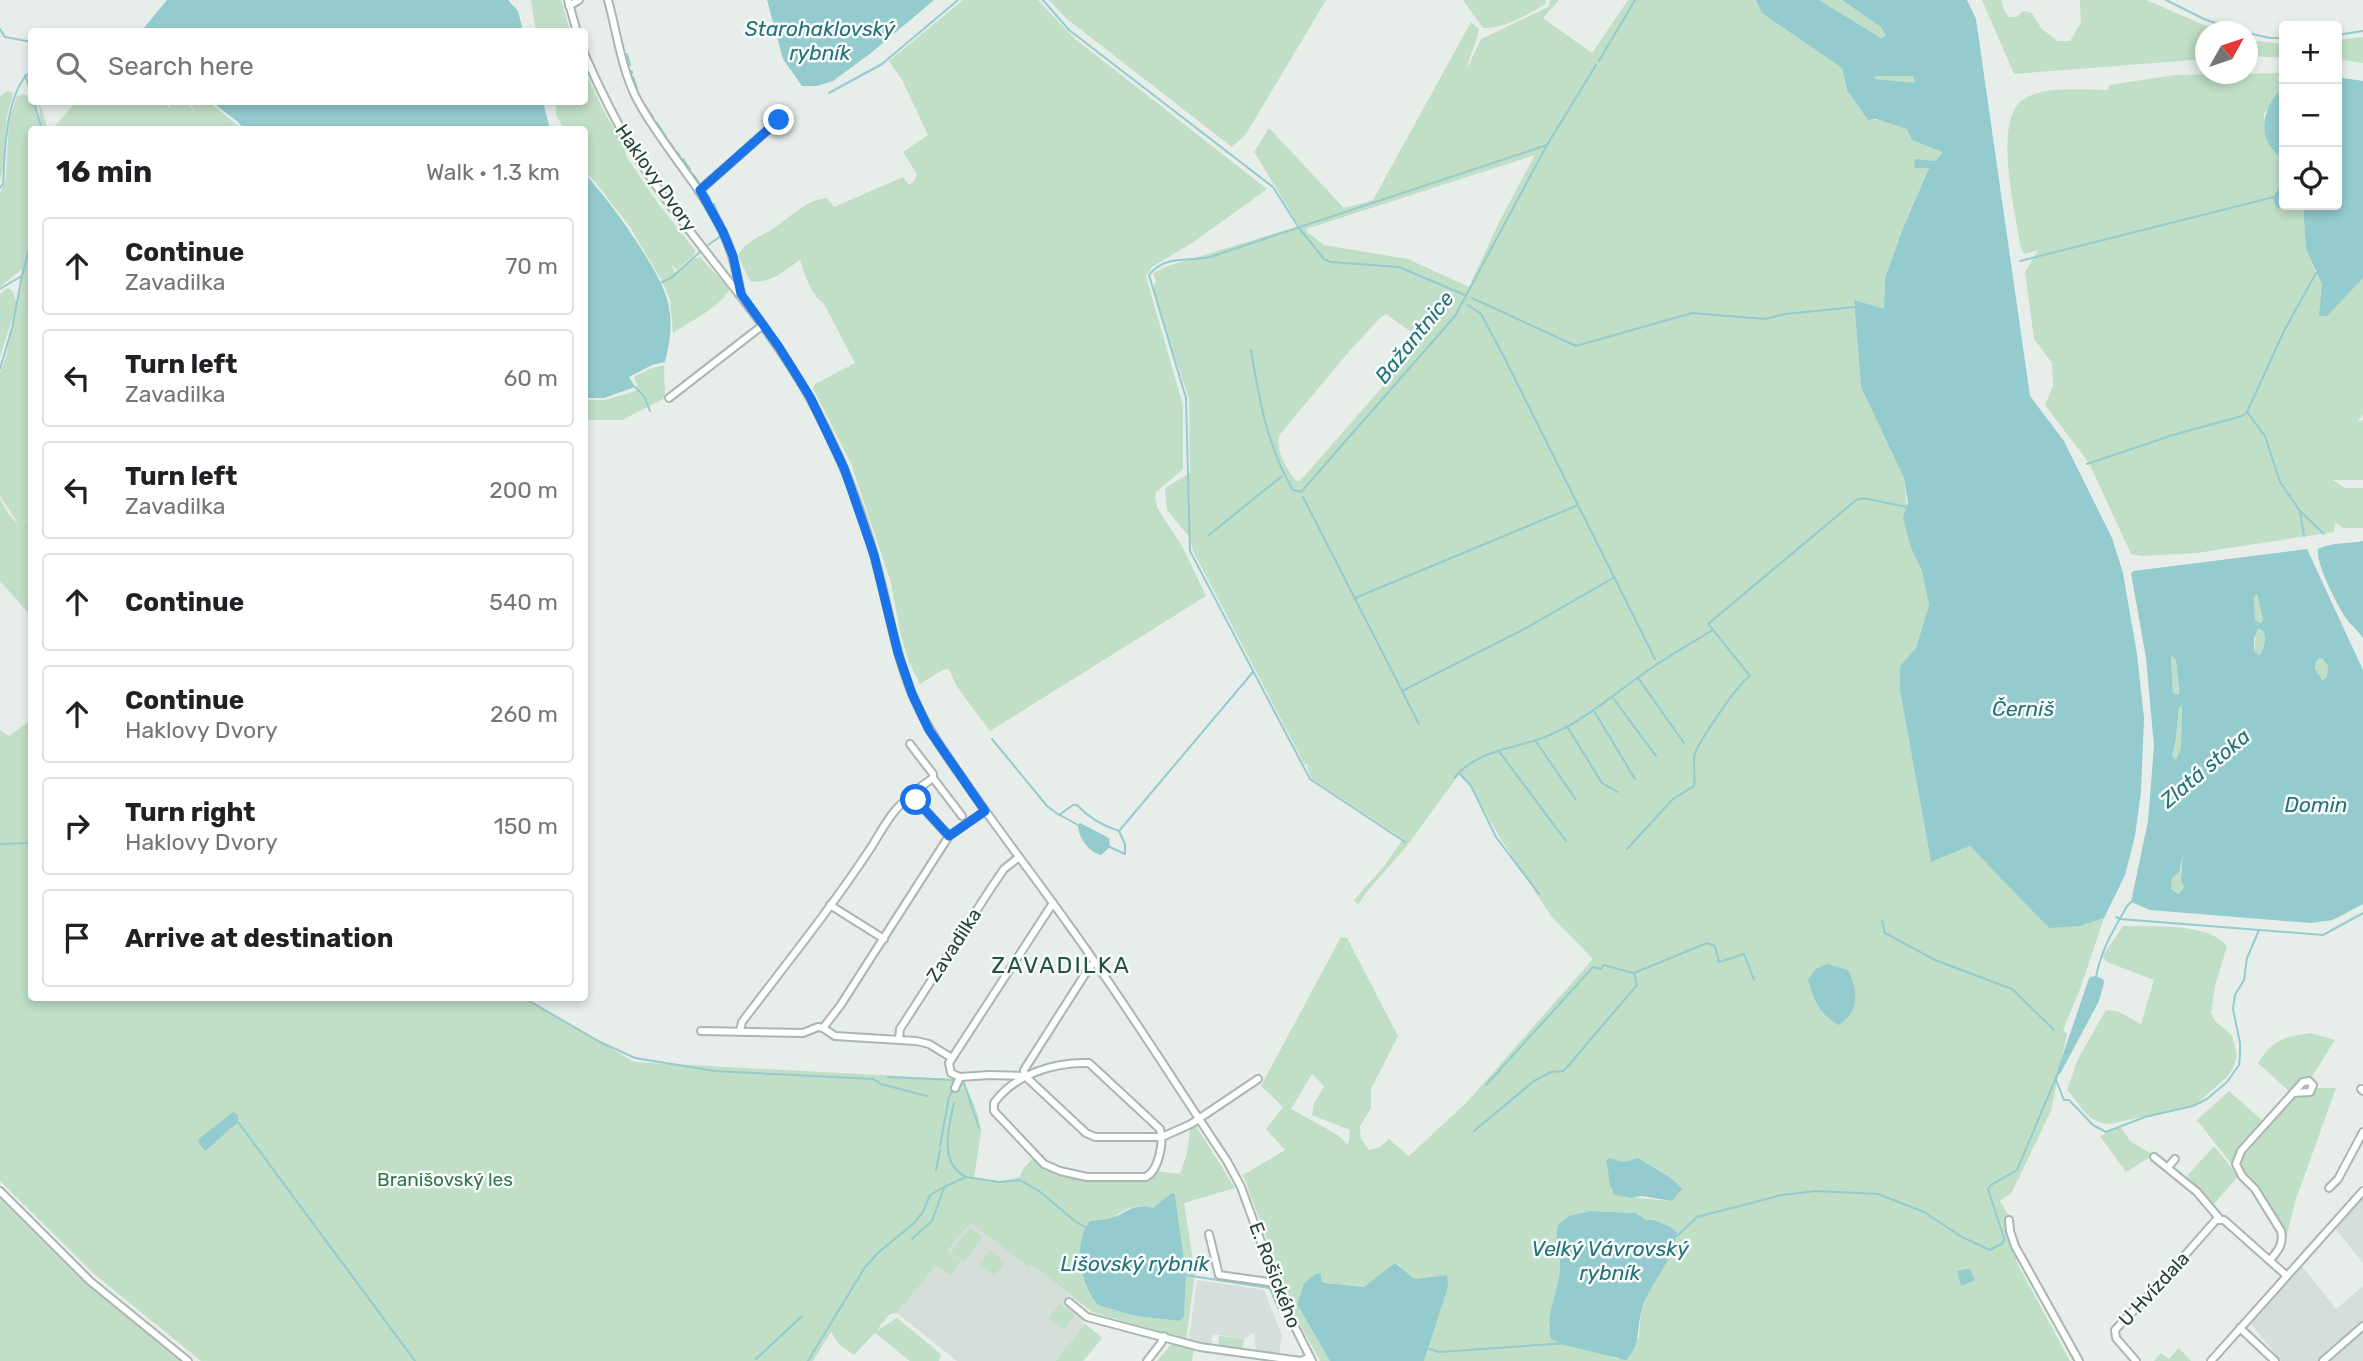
<!DOCTYPE html>
<meta charset="utf-8">
<style>
:root{--surface:#fff;--page:#f6f6f6;--text:#202124;--muted:#757577;--line:#e0e0e0}
body{margin:0;font-family:Rubik,sans-serif;background:var(--page);color:var(--text)}
.controls{position:absolute;right:21px;top:21px;display:grid;overflow:hidden;border-radius:7px;box-shadow:0 4px 10px #0003}
.controls button{width:63px;height:63px;display:grid;place-items:center;padding:0;border:0;border-bottom:2px solid var(--line);background:var(--surface);color:var(--text);font:35px sans-serif}
.compass{position:absolute;left:2195px;top:21px;width:63px;height:63px;border-radius:50%;background:var(--surface);box-shadow:0 4px 10px #0003;rotate:50deg}
.stop{position:absolute;width:21px;height:21px;margin:-16px;border:5px solid #1a73e8;border-radius:50%;background:#fff}
.stop.end{background:#1a73e8;border-color:#fff;box-shadow:0 2px 7px #0008}
.list{margin:0;padding:0;list-style:none}
h2{display:flex;justify-content:space-between;align-items:center;height:91px;margin:0;padding:0 28px;font-size:30px}
h2 small{font-size:23px;font-weight:400;color:var(--muted)}
.list li{display:grid;grid-template-columns:46px 1fr auto;gap:21px;align-items:center;box-sizing:border-box;height:98px;margin:0 14px 14px;padding:0 14px;border:2px solid var(--line);border-radius:7px}
.list b{display:block;font-size:26px;white-space:nowrap}
.list p{margin:0;font-size:23px;white-space:nowrap;color:var(--muted)}
.list em{font-size:23px;font-style:normal;color:var(--muted)}
.icon{flex:none;width:38px;height:38px;fill:none;stroke:currentColor;stroke-width:2;stroke-linecap:round;stroke-linejoin:round}
.map{position:relative;flex:none;width:2363px;height:1361px;overflow:hidden}
.search{position:absolute;background:var(--surface);box-shadow:0 4px 10px #0003;left:28px;top:28px;width:560px;height:77px;display:flex;align-items:center;gap:18px;box-sizing:border-box;padding:0 24px;border-radius:7px;color:var(--muted);font-size:26px}
.panel{position:absolute;background:var(--surface);box-shadow:0 4px 10px #0003;left:28px;top:126px;width:560px;height:875px;border-radius:7px}
.map>svg:first-child{display:block}
.built{fill:#d5ded9}
.green{fill:#c1dec6;fill-rule:evenodd}
.water{fill:#93cbcf;fill-rule:evenodd}
.lines{fill:none;stroke-linecap:round;stroke-linejoin:round}
.stream{stroke:#93cbcf;stroke-width:2}
.minor-casing{stroke:#a9b6b1;stroke-width:10}
.minor{stroke:#fff;stroke-width:6}
.route{stroke:#1a73e8;stroke-width:9}
.labels{text-anchor:middle;dominant-baseline:central;stroke-width:5;stroke-linejoin:round;paint-order:stroke}
.street-label{font-size:19px;fill:#264037;stroke:#f7fbf9}
.park-label{font-size:19px;fill:#327546;stroke:#f7fbf9}
.water-label{font-size:21px;font-style:italic;fill:#237279;stroke:#f7fbf9}
.quarter-label{font-size:23px;letter-spacing:2px;fill:#235142;stroke:#f7fbf9}
</style>
<div class="map">
<svg width="2363" height="1361" viewBox="0 0 2363 1361">
<rect width="100%" height="100%" fill="#e7eeea"/>
<g class="built">
<polygon points="2363,1198 2363,1263 2335,1228"/>
<polygon points="971,1221 1029,1268 1032,1264 1070,1296 1064,1303 1084,1319 1082,1322 1102,1338 1083,1361 957,1361 897,1313"/>
<polygon points="2302,1266 2336,1309 2363,1286 2363,1361 2281,1361 2251,1324"/>
<polygon points="1197,1280 1264,1290 1282,1336 1279,1356 1256,1352 1254,1333 1244,1339 1213,1334 1211,1345 1189,1340"/>
</g>
<g class="green">
<polygon points="531,0 561,0 570,31 536,31"/>
<path d="M 963,0 L 1038,0 L 1074,38 L 1267,189 L 1195,241 L 1152,267 L 1146,276 L 1183,406 L 1183,469 L 1156,492 L 1155,497 L 1158,509 L 1182,546 L 1206,596 L 990,731 L 957,687 L 949,669 L 943,670 L 920,684 L 909,662 L 900,632 L 891,583 L 851,464 L 813,388 L 815,384 L 855,363 L 824,304 C 811,295 805,275 800,260 C 785,270 769,285 750,281 L 738,256 C 744,241 761,237 774,228 C 791,217 805,200 827,198 L 834,207 L 903,177 L 909,185 L 914,181 L 917,174 L 903,152 L 928,135 L 902,80 L 889,61 Z"/>
<polygon points="1049,0 1326,0 1246,134 1232,147 1067,19"/>
<path d="M 1463,0 L 1545,0 L 1546,4 C 1527,14 1505,29 1483,28 Z"/>
<path d="M 1550,0 L 1559,0 L 1543,18 L 1592,53 L 1628,0 L 1756,0 L 1763,13 L 1842,68 L 1846,88 L 1868,120 C 1895,117 1922,138 1943,152 L 1935,161 L 1918,160 L 1929,167 L 1903,228 L 1885,278 L 1884,310 L 1854,301 L 1861,387 L 1904,478 L 1911,548 L 1922,571 L 1929,605 L 1916,648 L 1900,666 L 1900,691 L 1931,862 L 1970,846 L 2007,883 L 2080,926 L 2104,918 L 2079,992 L 2063,1030 L 2067,1034 L 2051,1111 L 2012,1192 L 2000,1201 L 2007,1213 L 2017,1263 L 2070,1361 L 1424,1361 L 1445,1296 L 1446,1275 L 1414,1279 L 1405,1274 L 1398,1264 L 1364,1287 L 1326,1283 L 1322,1282 L 1321,1274 L 1304,1283 L 1297,1304 L 1330,1361 L 1320,1361 L 1295,1315 L 1243,1175 L 1285,1150 L 1266,1129 L 1283,1107 L 1261,1086 L 1341,937 L 1347,938 L 1398,1036 L 1371,1089 L 1371,1108 L 1360,1126 L 1361,1139 L 1369,1150 L 1380,1147 L 1389,1139 L 1409,1156 L 1467,1102 L 1593,959 L 1551,916 L 1499,836 L 1468,782 L 1464,780 L 1460,773 L 1406,847 L 1365,894 L 1358,905 L 1354,900 L 1385,865 L 1403,839 L 1312,779 L 1307,768 L 1308,764 L 1305,765 L 1193,551 L 1190,538 L 1167,510 L 1165,488 L 1190,473 L 1189,399 L 1152,289 L 1156,282 L 1153,273 L 1168,266 L 1299,226 L 1254,152 L 1269,128 L 1344,208 L 1373,200 L 1471,22 L 1479,29 C 1477,43 1469,56 1467,69 L 1481,39 L 1548,7 ZM 1535,155 L 1499,222 L 1469,287 L 1408,259 L 1324,245 L 1307,232 L 1306,229 ZM 1386,314 L 1411,332 L 1419,345 L 1300,481 L 1297,481 C 1287,470 1274,449 1280,434 L 1347,354 L 1379,319 ZM 1312,1074 L 1324,1086 L 1314,1104 L 1312,1115 L 1350,1130 L 1348,1145 L 1338,1135 L 1291,1109 ZM 1638,1158 L 1671,1178 L 1672,1201 C 1652,1199 1634,1198 1615,1195 L 1611,1190 L 1610,1175 L 1623,1162 ZM 1590,1211 L 1636,1213 L 1646,1220 L 1653,1220 L 1669,1226 L 1677,1232 L 1676,1245 L 1651,1287 L 1641,1313 L 1639,1337 L 1617,1359 L 1548,1329 C 1550,1311 1556,1297 1559,1280 C 1562,1262 1559,1243 1558,1225 L 1570,1216 Z"/>
<polygon points="1819,0 1842,0 1882,27 1886,36 1881,38"/>
<polygon points="1982,0 2001,0 2005,12 2009,17 2017,17 2023,11 2032,13 2041,28 2057,41 2070,41 2081,23 2080,0 2146,0 2218,31 2206,32 2205,59 2014,74"/>
<polygon points="2363,37 2363,63 2337,59 2337,40"/>
<polygon points="2248,40 2284,44 2284,58 2248,56"/>
<path d="M 585,71 L 604,112 L 624,145 L 626,156 L 660,206 L 695,250 L 695,254 L 677,270 L 671,264 L 675,273 L 693,259 L 700,257 L 727,286 L 729,291 C 714,311 692,320 673,333 L 670,300 L 662,281 L 630,227 L 596,183 L 585,171 L 584,130 L 564,129 L 556,115 L 556,102 L 584,102 Z"/>
<path d="M 2284,73 L 2284,86 L 2264,114 L 2264,130 L 2273,150 L 2282,157 L 2284,162 L 2284,185 L 2280,186 L 2278,208 L 2284,204 L 2303,205 L 2306,249 L 2315,271 L 2322,285 L 2342,298 L 2363,278 L 2363,415 L 2357,421 L 2363,420 L 2363,480 L 2333,480 L 2345,488 L 2363,488 L 2363,528 L 2343,528 L 2335,522 L 2334,532 L 2197,553 L 2142,556 L 2131,554 L 2089,463 L 2045,405 L 2053,386 L 2052,363 L 2034,339 L 2025,272 L 2038,250 L 2024,254 L 2020,245 C 2016,212 1990,115 2027,97 C 2050,86 2083,90 2108,90 L 2109,85 L 2175,75 Z"/>
<polygon points="1875,76 1913,76 1915,84 1874,79"/>
<polygon points="7,91 13,93 7,117 3,167 0,181 0,96"/>
<path d="M 23,94 L 31,97 L 32,102 L 36,103 L 40,127 L 39,102 L 48,129 L 32,130 L 32,517 L 20,525 L 31,519 L 31,616 L 0,581 L 0,499 L 10,516 L 19,525 L 0,496 L 0,373 L 6,357 L 14,313 L 0,357 L 0,294 L 7,288 C 16,290 13,297 17,303 L 22,285 L 19,282 L 22,269 L 0,287 L 0,194 L 6,176 L 9,121 L 17,96 Z"/>
<polygon points="76,102 167,102 168,108 174,102 187,102 196,114 189,102 209,102 242,129 52,129"/>
<polygon points="664,365 665,398 622,420 585,420 585,400 605,400 639,390 634,377 649,369"/>
<polygon points="2257,594 2263,620 2262,623 2255,620 2254,595"/>
<polygon points="2258,628 2264,632 2265,642 2262,652 2259,655 2254,651 2256,630"/>
<polygon points="2173,655 2176,661 2179,694 2177,696 2173,693 2171,658"/>
<polygon points="2320,658 2322,658 2328,666 2327,677 2321,680 2315,669 2316,661"/>
<path d="M 2182,704 L 2181,748 L 2176,761 L 2172,756 C 2177,742 2177,723 2179,708 Z"/>
<path d="M 31,720 L 32,998 L 526,998 L 634,1062 L 954,1079 L 964,1082 L 977,1112 L 981,1131 L 974,1179 L 1001,1181 L 1020,1177 L 1023,1169 L 1034,1157 L 1056,1173 L 1087,1179 L 1143,1179 L 1157,1171 L 1180,1174 L 1187,1154 L 1190,1129 L 1196,1126 L 1235,1188 L 1184,1203 L 1195,1274 L 1186,1339 L 1092,1312 L 1032,1265 L 1029,1268 L 971,1222 L 947,1251 L 961,1262 L 951,1275 L 936,1265 L 897,1313 L 890,1314 L 876,1331 L 897,1318 L 937,1351 L 941,1355 L 939,1361 L 910,1361 L 875,1333 L 854,1355 L 839,1344 L 831,1332 L 813,1361 L 201,1361 L 94,1274 L 0,1181 L 0,730 L 9,736 ZM 1175,1194 L 1186,1275 L 1184,1317 L 1180,1321 L 1135,1316 L 1098,1305 L 1087,1283 L 1081,1263 C 1097,1238 1116,1197 1153,1208 Z"/>
<polygon points="2184,852 2181,873 2184,887 2180,894 2171,889 2172,878 2180,866"/>
<path d="M 2123,926 C 2150,927 2209,922 2227,946 L 2215,986 L 2211,1013 L 2215,1021 L 2232,1035 L 2237,1056 L 2233,1068 L 2227,1077 L 2195,1105 L 2110,1124 C 2084,1122 2083,1106 2067,1090 L 2078,1059 L 2106,1010 L 2117,1011 L 2141,1024 L 2154,980 L 2107,962 L 2102,957 Z"/>
<path d="M 2311,1033 L 2335,1040 L 2311,1078 L 2301,1080 L 2290,1092 L 2258,1063 C 2273,1039 2285,1037 2311,1033 Z"/>
<polygon points="2316,1088 2336,1088 2295,1202 2285,1243 2283,1230 2255,1184 2242,1172 2239,1165 2241,1157 2295,1096 2311,1095"/>
<polygon points="2229,1091 2264,1122 2237,1152 2233,1166 2197,1120"/>
<polygon points="2121,1127 2130,1141 2153,1155 2126,1172 2100,1136"/>
<polygon points="2214,1146 2238,1176 2214,1204 2187,1176"/>
<polygon points="0,1196 88,1284 183,1361 0,1361"/>
<polygon points="970,1227 983,1237 963,1262 951,1252"/>
<polygon points="990,1250 1005,1262 994,1276 979,1264"/>
<polygon points="1060,1304 1075,1316 1063,1330 1048,1318"/>
<polygon points="1085,1324 1102,1338 1083,1361 1056,1361"/>
<polygon points="1219,1336 1244,1339 1242,1351 1218,1347"/>
<polygon points="1174,1341 1194,1347 1192,1361 1157,1361"/>
<polygon points="2179,1348 2191,1361 2154,1361 2161,1353 2169,1359"/>
</g>
<g class="water">
<polygon points="167,0 508,0 518,11 523,31 136,31 143,29"/>
<polygon points="767,0 934,0 871,53 833,81 817,86 802,86 783,59"/>
<path d="M 1756,0 L 1819,0 L 1881,38 L 1886,36 L 1881,27 L 1842,0 L 1967,0 L 1976,19 L 2030,396 L 2064,441 L 2112,538 L 2123,573 L 2137,654 L 2144,718 L 2141,792 L 2135,836 L 2125,875 L 2104,918 L 2080,926 L 2049,928 L 1970,846 L 1931,862 L 1900,691 L 1900,666 L 1916,648 L 1929,605 L 1922,571 L 1911,548 L 1903,517 L 1908,503 L 1904,478 L 1861,387 L 1854,300 L 1884,309 L 1885,278 L 1903,228 L 1929,168 L 1914,168 L 1915,159 L 1935,161 L 1943,152 L 1912,140 L 1907,129 L 1876,119 L 1868,120 L 1847,90 L 1842,68 L 1762,13 ZM 1875,76 L 1913,76 L 1915,83 L 1875,79 Z"/>
<polygon points="2337,77 2363,81 2363,278 2327,316 2319,316 2322,285 2306,249 2303,205 2337,205"/>
<path d="M 2284,86 L 2284,162 C 2281,156 2278,156 2273,150 C 2256,129 2266,103 2284,86 Z"/>
<polygon points="212,102 543,102 550,129 244,129 238,122"/>
<path d="M 585,174 C 607,197 662,272 668,303 C 673,323 670,342 665,362 L 652,365 L 629,377 L 635,387 L 604,398 L 585,398 Z"/>
<polygon points="2284,185 2284,204 2278,209 2275,205 2273,198 2280,186"/>
<path d="M 2363,541 L 2363,638 C 2359,632 2353,627 2348,621 C 2339,609 2315,563 2318,549 C 2332,542 2348,544 2363,541 Z"/>
<path d="M 2307,549 L 2363,670 L 2363,904 L 2333,920 L 2311,923 L 2150,910 L 2131,902 L 2148,821 L 2154,746 L 2146,658 L 2131,573 L 2134,571 ZM 2257,594 L 2263,620 L 2261,623 L 2255,620 L 2254,596 ZM 2258,628 L 2264,632 L 2265,642 L 2262,652 L 2259,655 L 2254,651 L 2254,639 ZM 2173,656 L 2176,661 L 2179,690 L 2179,694 L 2177,695 L 2173,693 L 2171,658 ZM 2320,658 L 2322,658 L 2328,666 L 2327,677 L 2322,680 L 2315,669 L 2316,661 ZM 2182,704 L 2181,748 L 2176,760 L 2172,756 C 2177,742 2177,723 2179,708 ZM 2183,853 L 2181,879 L 2184,887 L 2179,894 L 2171,889 L 2172,878 L 2179,872 Z"/>
<path d="M 1080,823 L 1109,838 L 1110,847 L 1101,855 C 1089,852 1078,838 1078,825 Z"/>
<path d="M 1827,964 L 1848,970 C 1858,991 1860,1011 1839,1025 C 1819,1014 1814,1000 1808,980 L 1816,969 Z"/>
<polygon points="2095,976 2103,979 2104,983 2099,1001 2060,1074 2057,1072 2088,981 2090,977"/>
<polygon points="233,1112 238,1115 238,1122 205,1151 198,1142 199,1139"/>
<path d="M 1609,1158 L 1623,1162 L 1638,1158 L 1671,1178 L 1682,1189 L 1672,1201 L 1642,1196 L 1632,1198 L 1615,1195 C 1607,1186 1610,1172 1606,1161 Z"/>
<path d="M 1172,1193 L 1175,1194 L 1186,1275 L 1184,1317 L 1180,1321 L 1135,1316 L 1098,1305 C 1080,1283 1072,1244 1090,1221 C 1096,1220 1103,1220 1108,1219 C 1126,1215 1130,1202 1153,1208 Z"/>
<path d="M 1590,1211 L 1636,1213 L 1646,1220 L 1653,1220 L 1669,1226 L 1677,1232 C 1675,1262 1648,1283 1641,1313 C 1637,1330 1640,1346 1626,1360 L 1565,1345 L 1551,1339 C 1544,1314 1559,1293 1560,1268 C 1561,1251 1554,1245 1558,1225 L 1569,1216 Z"/>
<polygon points="1395,1263 1414,1279 1447,1275 1448,1286 1445,1296 1424,1361 1330,1361 1297,1304 1304,1283 1317,1273 1321,1274 1322,1282 1326,1283 1364,1287"/>
<polygon points="1967,1269 1970,1269 1975,1280 1961,1286 1957,1271"/>
</g>
<g class="lines">
<g class="stream">
<polyline points="1043,0 1069,30 1273,187 1299,228 1324,259 1331,262 1399,267 1465,295"/>
<polyline points="2166,0 2204,19 2241,32"/>
<polyline points="0,29 5,37 32,42"/>
<polyline points="2248,33 2270,38 2284,38"/>
<polyline points="2337,35 2363,31"/>
<polyline points="627,54 630,65"/>
<polyline points="1599,61 1635,0"/>
<polyline points="632,71 632,73"/>
<polyline points="25,75 32,94"/>
<polyline points="633,77 637,88"/>
<polyline points="829,93 882,64 958,0"/>
<polyline points="639,96 641,100"/>
<polyline points="34,102 42,130"/>
<polyline points="645,105 653,117"/>
<polyline points="657,123 666,137"/>
<polyline points="670,143 674,148"/>
<polyline points="677,152 680,156"/>
<polyline points="683,159 690,169"/>
<polyline points="693,174 700,184"/>
<path d="M 0,188 L 3,184 C 5,152 5,91 32,70"/>
<polyline points="705,191 710,198"/>
<polyline points="714,204 719,216"/>
<polyline points="722,223 726,231"/>
<polyline points="708,245 721,236"/>
<polyline points="2020,261 2274,197"/>
<polyline points="660,283 671,278 701,251"/>
<polyline points="0,289 20,277"/>
<polyline points="1472,298 1576,346 1692,313 1765,319 1785,314 1855,307"/>
<polyline points="1468,305 1481,314 1504,357 1655,659"/>
<path d="M 1251,350 C 1259,398 1267,447 1293,490 L 1301,492 L 1455,316 L 1547,145"/>
<polyline points="0,369 12,328 22,276 32,239"/>
<polyline points="635,387 644,396 650,411"/>
<polyline points="2247,412 2265,436 2280,482 2300,511 2304,536"/>
<polyline points="2087,464 2173,435 2242,416 2247,412 2284,331 2316,273"/>
<polyline points="1303,497 1419,724"/>
<polyline points="2300,511 2324,534"/>
<polyline points="1209,535 1282,476"/>
<polyline points="1355,598 1576,506"/>
<polyline points="1638,678 1684,743"/>
<polyline points="1402,691 1528,627 1613,578"/>
<polyline points="1613,698 1656,756"/>
<polyline points="1594,711 1635,779"/>
<polyline points="1568,728 1602,783 1618,792"/>
<path d="M 992,739 L 1047,806 L 1059,815 L 1073,805 L 1077,805 C 1089,818 1103,826 1119,831 L 1253,672"/>
<polyline points="1535,740 1576,800"/>
<polyline points="1498,750 1566,841"/>
<polyline points="1459,773 1471,786 1496,837 1539,894"/>
<path d="M 1454,778 C 1477,750 1513,749 1545,737 C 1581,723 1609,698 1640,676 C 1663,659 1688,645 1713,630 L 1708,624 L 1856,500 L 1863,498 L 1907,507"/>
<polyline points="1060,815 1078,825"/>
<path d="M 1405,842 L 1310,779 L 1190,551 L 1186,398 L 1149,275 C 1166,253 1191,263 1213,256 L 1547,145 L 1596,65"/>
<polyline points="0,844 29,843"/>
<polyline points="1110,847 1125,854 1125,844 1119,831"/>
<path d="M 1627,849 L 1673,799 L 1694,786 C 1696,776 1692,762 1695,753 C 1701,739 1738,683 1750,676 L 1714,631"/>
<polyline points="2116,917 2120,919 2323,935 2363,913"/>
<polyline points="1882,921 1885,933 1935,960 2012,989 2054,1030"/>
<path d="M 2096,977 C 2101,949 2114,930 2127,906 L 2132,901"/>
<polyline points="524,998 600,1042 635,1058 715,1071 873,1079 881,1084 927,1096"/>
<polyline points="888,1077 955,1080"/>
<polyline points="2056,1080 2064,1100 2069,1100 2093,1125 2106,1132 2145,1117 2193,1106 2207,1099 2227,1082 2239,1065 2240,1056 2240,1043 2233,1009 2235,995 2244,980 2247,958 2259,930"/>
<polyline points="964,1083 979,1128"/>
<polyline points="1486,1085 1593,967 1601,969 1604,965 1633,973"/>
<path d="M 954,1103 C 949,1127 938,1163 966,1177"/>
<polyline points="238,1122 415,1361"/>
<polyline points="1474,1131 1534,1081 1551,1072 1563,1071 1568,1066 1637,985 1634,973 1707,943 1715,946 1719,962 1744,954 1754,980"/>
<polyline points="940,1146 949,1097 953,1089"/>
<polyline points="936,1170 940,1150"/>
<polyline points="1677,1236 1697,1217 1782,1195 1816,1191 1878,1194 1924,1212 1962,1237 1990,1250 2003,1243 2004,1238 1988,1189 1991,1185 2017,1170 2058,1073"/>
<polyline points="912,1239 932,1221 944,1188"/>
<polyline points="1185,1275 1270,1288 1278,1308"/>
<polyline points="1291,1307 1299,1305"/>
<polyline points="1427,1348 1439,1352 1567,1343"/>
<polyline points="756,1359 802,1316"/>
<polyline points="808,1361 865,1267 879,1252 914,1223 923,1212 930,1195 944,1187 966,1177 999,1182 1020,1180 1039,1191 1076,1222 1085,1227"/>
</g>
<g class="minor-casing">
<g id="minor">
<polyline points="568,0 577,32"/>
<path d="M 608,0 C 617,33 622,73 639,103 C 664,148 700,185 722,230 C 732,250 736,271 741,293"/>
<polyline points="569,6 579,0"/>
<path d="M 584,53 C 604,99 626,143 655,184 C 706,257 767,321 811,400 C 841,455 864,514 879,574 C 891,620 898,668 920,711 C 932,736 949,759 965,782 C 998,830 1034,876 1068,924 C 1124,1001 1174,1082 1227,1161 L 1241,1187 L 1284,1305 L 1312,1361"/>
<polyline points="700,190 779,120"/>
<polyline points="669,398 763,325"/>
<polyline points="910,744 933,774 933,778 962,816"/>
<polyline points="912,797 916,790 933,778"/>
<polyline points="1053,903 949,1063 951,1073 960,1077 989,1075 1025,1076 1086,1133 1095,1137 1162,1137 1191,1124 1258,1079"/>
<polyline points="830,905 884,939"/>
<polyline points="823,1028 835,1036 916,1041 929,1044 952,1058"/>
<polyline points="701,1031 803,1033 818,1027 823,1028 840,1006 949,836 985,811"/>
<path d="M 740,1031 L 742,1022 C 786,964 832,907 872,846 C 880,833 897,801 912,797 L 916,800 L 949,836"/>
<polyline points="899,1039 900,1029 991,888 1004,869 1019,857"/>
<path d="M 1089,1063 L 1160,1129 C 1164,1142 1159,1170 1146,1177 L 1087,1177 L 1060,1171 L 1044,1164 L 994,1111 L 994,1103 C 1015,1074 1054,1062 1089,1063 Z"/>
<polyline points="1025,1076 1024,1070 1089,968 1095,962"/>
<polyline points="955,1088 960,1077"/>
<polyline points="2361,1089 2363,1091"/>
<polyline points="2154,1157 2197,1192 2219,1218"/>
<polyline points="2168,1167 2175,1159"/>
<polyline points="2329,1188 2338,1179 2363,1132"/>
<polyline points="0,1191 90,1281 188,1361"/>
<polyline points="2009,1220 2010,1231 2015,1246 2079,1361"/>
<polyline points="1209,1234 1219,1275 1276,1283"/>
<path d="M 2270,1260 C 2278,1251 2284,1244 2281,1231 L 2255,1189 L 2242,1176 L 2236,1164 L 2241,1151 L 2303,1082 L 2309,1081 L 2313,1085 L 2310,1092 L 2293,1093"/>
<polyline points="1069,1302 1087,1317 1200,1347 1301,1361 1310,1357"/>
<polyline points="2240,1328 2275,1361"/>
<polyline points="1147,1361 1161,1343 1164,1336"/>
<polyline points="2136,1361 2116,1338 2115,1330 2163,1280 2216,1220 2224,1220 2287,1276"/>
<polyline points="2211,1361 2363,1191"/>
<polyline points="2323,1361 2363,1326"/>
</g>
</g>
<use href="#minor" class="minor"/>
</g>
<g class="lines">
<polyline class="route" points="779,120 700,190 723,232 733,256 741,294 779,347 810,397 844,468 874,555 898,653 912,694 929,730 985,811 949,836 916,800"/>
</g>
<g class="labels">
<g class="street-label">
<text transform="translate(656 178) rotate(55)">Haklovy Dvory</text>
<text transform="translate(954 945) rotate(-57)">Zavadilka</text>
<text transform="translate(1275 1275) rotate(69)">E. Rošického</text>
<text transform="translate(2154 1289) rotate(-47)">U Hvízdala</text>
</g>
<g class="park-label">
<text x="445" y="1179">Branišovský les</text>
</g>
<g class="water-label">
<text x="820" y="28">Starohaklovský<tspan x="820" dy="24">rybník</tspan></text>
<text transform="translate(1414 337) rotate(-51)">Bažantnice</text>
<text x="2023" y="708">Černiš</text>
<text transform="translate(2205 768) rotate(-40)">Zlatá stoka</text>
<text x="2316" y="804">Domin</text>
<text x="1610" y="1248">Velký Vávrovský<tspan x="1610" dy="24">rybník</tspan></text>
<text x="1135" y="1263">Lišovský rybník</text>
</g>
<g class="quarter-label">
<text x="1061" y="965">ZAVADILKA</text>
</g>
</g>
</svg>
<div class="controls">
<button>+</button>
<button>−</button>
<button><svg class="icon" aria-label="locate" viewBox="0 0 24 24"><circle cx="12" cy="12" r="6"/><path d="M12 2v4M12 18v4M2 12h4M18 12h4"/></svg></button>
</div>
<svg class="compass" viewBox="-18 -18 36 36"><path d="M0-13l5 13h-10z" fill="#e53935"/><path d="M0 13l5-13h-10z" fill="#757577"/></svg>
<div class="stop" style="left:916px;top:800px"></div>
<div class="stop end" style="left:779px;top:120px"></div>
<div class="search"><svg class="icon" aria-label="search" viewBox="0 0 24 24"><circle cx="10" cy="10" r="6"/><path d="M15 15l6 6"/></svg>Search here</div>
<section class="panel">
<h2>16 min<small>Walk · 1.3 km</small></h2>
<ul class="list">
<li><svg class="icon" aria-label="ahead" viewBox="0 0 24 24"><path d="M12 20V5M6 11l6-6 6 6"/></svg><div><b>Continue</b><p>Zavadilka</p></div><em>70 m</em></li>
<li><svg class="icon" aria-label="left" viewBox="0 0 24 24"><path d="M17 20v-9H6M10 6l-5 5 5 5"/></svg><div><b>Turn left</b><p>Zavadilka</p></div><em>60 m</em></li>
<li><svg class="icon" aria-label="left" viewBox="0 0 24 24"><path d="M17 20v-9H6M10 6l-5 5 5 5"/></svg><div><b>Turn left</b><p>Zavadilka</p></div><em>200 m</em></li>
<li><svg class="icon" aria-label="ahead" viewBox="0 0 24 24"><path d="M12 20V5M6 11l6-6 6 6"/></svg><div><b>Continue</b></div><em>540 m</em></li>
<li><svg class="icon" aria-label="ahead" viewBox="0 0 24 24"><path d="M12 20V5M6 11l6-6 6 6"/></svg><div><b>Continue</b><p>Haklovy Dvory</p></div><em>260 m</em></li>
<li><svg class="icon" aria-label="right" viewBox="0 0 24 24"><path d="M7 20v-9h11M14 6l5 5-5 5"/></svg><div><b>Turn right</b><p>Haklovy Dvory</p></div><em>150 m</em></li>
<li><svg class="icon" aria-label="arrive" viewBox="0 0 24 24"><path d="M6 21V4h12l-3 4 3 4H6"/></svg><div><b>Arrive at destination</b></div></li>
</ul>
</section>
</div>
